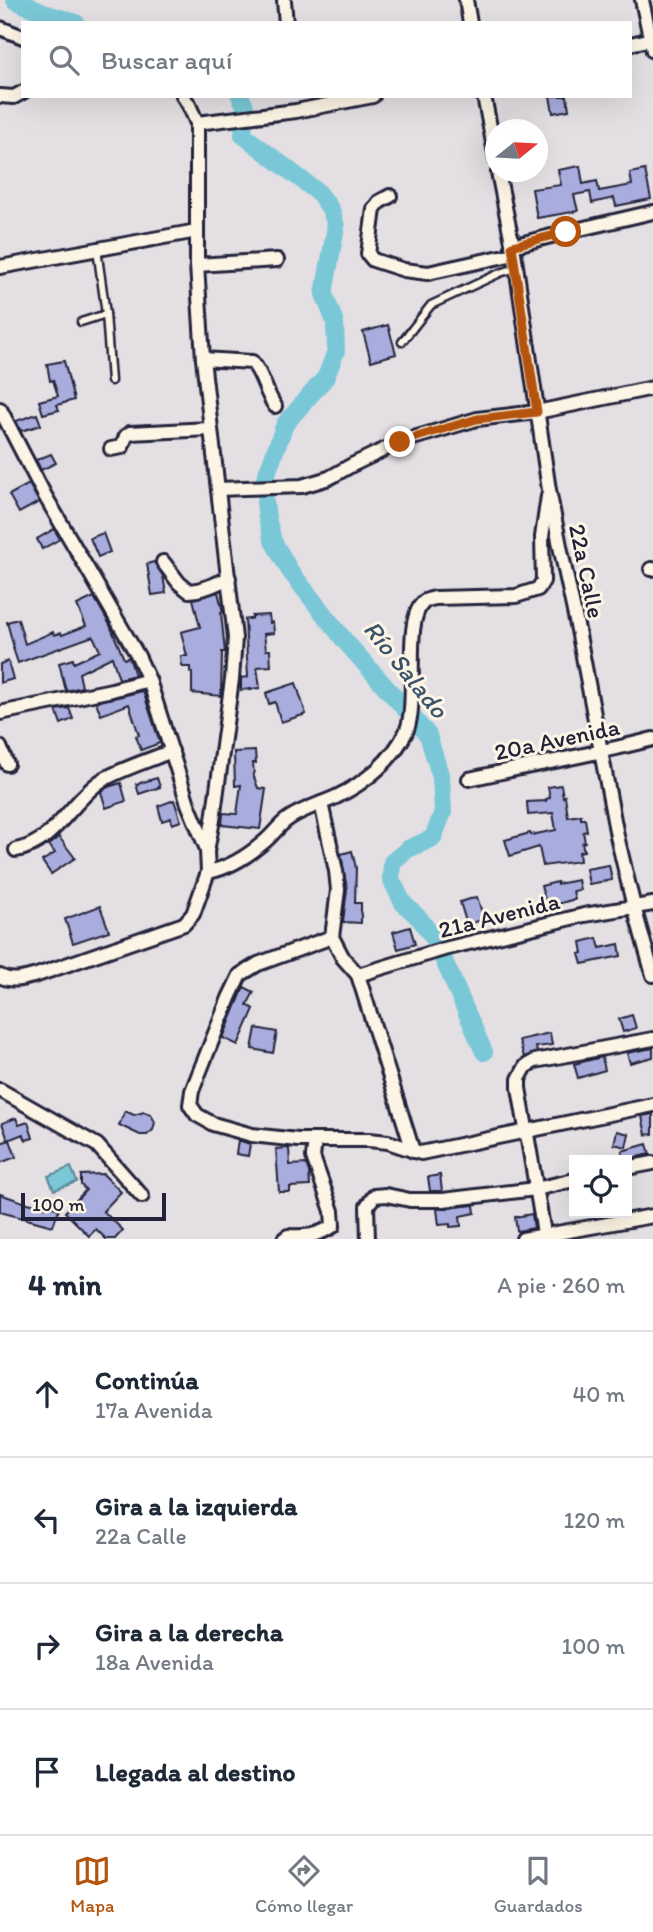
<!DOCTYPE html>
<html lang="es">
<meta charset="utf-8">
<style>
:root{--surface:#fff;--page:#f2f2f3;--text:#1f2937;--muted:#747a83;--line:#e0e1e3;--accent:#b45309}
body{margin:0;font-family:Itim,sans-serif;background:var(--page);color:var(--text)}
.controls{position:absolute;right:21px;bottom:21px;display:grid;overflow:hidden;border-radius:0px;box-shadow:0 7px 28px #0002}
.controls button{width:63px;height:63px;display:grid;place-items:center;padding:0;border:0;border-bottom:2px solid var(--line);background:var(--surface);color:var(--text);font:35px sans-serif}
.compass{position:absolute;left:485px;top:119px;width:63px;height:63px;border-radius:50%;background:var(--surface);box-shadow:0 7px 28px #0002;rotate:72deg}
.scale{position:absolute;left:21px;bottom:18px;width:145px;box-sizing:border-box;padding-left:7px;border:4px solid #22223b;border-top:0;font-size:19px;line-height:24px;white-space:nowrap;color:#22223b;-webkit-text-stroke:5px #fcf5e5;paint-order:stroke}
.stop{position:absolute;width:21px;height:21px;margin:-16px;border:5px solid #b45309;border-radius:50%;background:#fff}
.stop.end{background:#b45309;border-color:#fff;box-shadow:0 2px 7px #0008}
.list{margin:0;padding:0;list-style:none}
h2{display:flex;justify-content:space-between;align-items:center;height:91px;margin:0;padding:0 28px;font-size:30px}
h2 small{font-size:23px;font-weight:400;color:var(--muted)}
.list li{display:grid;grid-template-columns:46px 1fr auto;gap:21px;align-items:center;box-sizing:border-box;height:126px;padding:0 28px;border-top:2px solid var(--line)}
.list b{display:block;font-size:26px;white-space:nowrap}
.list p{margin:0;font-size:23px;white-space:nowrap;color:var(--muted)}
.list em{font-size:23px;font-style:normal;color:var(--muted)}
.icon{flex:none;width:38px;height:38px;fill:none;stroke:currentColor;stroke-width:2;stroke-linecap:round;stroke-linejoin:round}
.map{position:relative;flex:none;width:653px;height:1239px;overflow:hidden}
.search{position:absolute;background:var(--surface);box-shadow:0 7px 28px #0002;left:21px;right:21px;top:21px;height:77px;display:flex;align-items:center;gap:18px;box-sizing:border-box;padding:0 24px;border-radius:0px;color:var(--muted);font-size:26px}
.sheet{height:595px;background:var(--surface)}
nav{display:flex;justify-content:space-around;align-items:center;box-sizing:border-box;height:98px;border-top:2px solid var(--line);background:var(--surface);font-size:19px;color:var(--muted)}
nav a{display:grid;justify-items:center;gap:4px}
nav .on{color:var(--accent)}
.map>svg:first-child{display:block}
.water{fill:#7ac8d7;stroke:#578699;stroke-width:2}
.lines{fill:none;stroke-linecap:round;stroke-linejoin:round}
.river{stroke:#7ac8d7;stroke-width:18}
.building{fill:#a9adde;stroke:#22223b;stroke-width:2}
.lane-casing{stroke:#22223b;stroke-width:11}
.street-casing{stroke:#22223b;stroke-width:18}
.lane{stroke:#fcf5e5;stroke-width:6}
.street{stroke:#fcf5e5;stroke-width:12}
.route{stroke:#b45309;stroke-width:9}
.labels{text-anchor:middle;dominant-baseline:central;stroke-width:6;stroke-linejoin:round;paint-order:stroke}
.street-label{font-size:24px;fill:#22223b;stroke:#fcf5e5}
.water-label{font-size:26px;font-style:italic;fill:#3c546a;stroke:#fcf5e5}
</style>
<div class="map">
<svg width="653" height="1239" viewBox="0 0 653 1239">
<rect width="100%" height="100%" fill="#e3dfe3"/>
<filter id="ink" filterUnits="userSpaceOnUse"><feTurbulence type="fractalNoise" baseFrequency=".0143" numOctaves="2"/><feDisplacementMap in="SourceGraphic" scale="14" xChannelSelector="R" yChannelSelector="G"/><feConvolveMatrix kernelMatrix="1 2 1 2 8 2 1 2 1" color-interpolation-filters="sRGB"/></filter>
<g filter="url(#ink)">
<polygon class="water" points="71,1167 77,1182 54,1190 48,1176"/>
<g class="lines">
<g class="river">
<polyline points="15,0 41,12 76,23"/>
<polyline points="240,96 245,106"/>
<polyline points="244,119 243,135 319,193 331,210 336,226 324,294 335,322 336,351 326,377 285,424 265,479"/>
<polyline points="265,502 267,518 273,541 290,571 345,641 428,735 441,778 443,812 433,838 408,849 392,862 391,879 403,903 420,919 435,940 484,1052"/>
</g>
</g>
<g class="building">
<polygon points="550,96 567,96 569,110 553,113"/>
<polygon points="580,166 583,184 597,181 599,191 632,185 630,173 645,170 651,199 616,206 614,198 592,203 590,192 574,195 578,211 537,218 532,189 561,185 558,170"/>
<polygon points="388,325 396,354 371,361 363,332"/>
<polygon points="64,361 74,400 57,405 59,410 43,414 39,401 58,396 53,380 50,381 47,364"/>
<polygon points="37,414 41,425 21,431 16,421"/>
<polygon points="51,454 56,463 41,470 36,460"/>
<polygon points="29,484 39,502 19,513 9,495"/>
<polygon points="54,529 60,539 42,549 37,539"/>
<polygon points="103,533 110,552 98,557 90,538"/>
<polygon points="154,562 163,576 166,593 152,595 147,564"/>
<polygon points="218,592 223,612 221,613 225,652 222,652 221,696 192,693 192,672 190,672 190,667 182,667 181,656 187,656 181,632 200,627 193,599"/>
<polygon points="94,597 110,625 124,659 129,657 135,675 119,679 112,657 79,673 82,687 66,691 59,663 73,659 74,663 100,651 93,636 18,663 13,648 14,648 7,622 18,619 25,644 53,632 54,635 61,633 62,635 86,626 77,605"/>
<polygon points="269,615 270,623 273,622 274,633 264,634 266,650 270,650 271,666 257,667 260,688 241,690 241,678 248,677 245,619 252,619 252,616"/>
<polygon points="8,661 13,679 0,683 0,664"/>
<polygon points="296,683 306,714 281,722 275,702 269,704 266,693"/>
<polygon points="143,691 160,743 141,750 136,736 139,735 129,704 101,715 96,702"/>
<polygon points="69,708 73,719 61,724 56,710"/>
<polygon points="255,751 256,763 253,763 254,774 253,774 258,788 266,789 260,829 222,825 223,813 237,814 241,785 235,786 234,752"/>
<polygon points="157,778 160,787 139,794 136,784"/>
<polygon points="121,783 126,801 106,808 101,792 108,787"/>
<polygon points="561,785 563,797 565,796 568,817 581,815 581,819 585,819 587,831 583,832 585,842 582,843 584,851 579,852 580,861 543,866 539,847 510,856 505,840 530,833 531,835 556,830 553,813 528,815 527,802 546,801 546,799 550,798 548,787"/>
<polygon points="174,800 181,821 172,824 171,818 162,821 158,806"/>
<polygon points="59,837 75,858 51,874 42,861 55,853 49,845"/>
<polygon points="352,851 356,868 355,903 361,903 361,923 343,922 347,889 341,854"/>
<polygon points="609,865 612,880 589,884 586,869"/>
<polygon points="578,880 580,890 573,891 575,899 547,907 541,886 557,882 557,884"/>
<polygon points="477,897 484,919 467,925 460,902"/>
<polygon points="100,906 109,931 73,943 65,919"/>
<polygon points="410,927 415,944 398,949 393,932"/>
<polygon points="597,938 600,948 619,944 621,956 582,964 579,954 583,953 581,942"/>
<polygon points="244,987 254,992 247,1005 254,1009 238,1045 223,1038"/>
<polygon points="632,1015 636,1028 623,1032 619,1019"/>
<polygon points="256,1028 277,1032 273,1053 252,1049"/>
<polygon points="550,1033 552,1045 536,1047 537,1052 524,1057 519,1040"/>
<polygon points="653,1048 653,1057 630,1063 627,1053"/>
<polygon points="602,1057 605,1070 578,1078 574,1064"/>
<polygon points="125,1111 134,1115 144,1112 151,1115 155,1122 153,1130 147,1135 140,1135 119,1125"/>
<polygon points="653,1114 653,1134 646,1135 642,1116"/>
<polygon points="16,1118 19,1125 28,1122 33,1138 26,1140 23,1134 8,1140 2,1123"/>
<polygon points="617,1131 629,1134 626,1147 614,1144"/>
<polygon points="10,1140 16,1157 0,1163 0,1143"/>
<polygon points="238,1140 250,1144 248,1156 236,1154"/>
<polygon points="647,1144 650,1154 624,1160 622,1151"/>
<polygon points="289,1148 290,1165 306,1164 309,1172 310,1186 290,1187 290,1192 279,1192 276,1149"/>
<polygon points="103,1174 121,1192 103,1211 123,1230 115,1239 106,1239 96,1229 89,1236 65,1212 86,1190 81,1185 81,1175"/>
<polygon points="440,1175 442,1191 430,1191 428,1177"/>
<polygon points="0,1194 23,1202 46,1207 47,1205 59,1209 53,1226 0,1212"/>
<polygon points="474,1205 475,1213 460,1216 461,1226 450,1227 450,1224 439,1225 437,1209"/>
<polygon points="532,1214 534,1228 517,1231 515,1217"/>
</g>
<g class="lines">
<g class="lane-casing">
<g id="lane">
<polyline points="106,314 111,381"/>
<polyline points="81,322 106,314 97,249"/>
<polyline points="402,342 431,305 500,273 516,268"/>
</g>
</g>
<g class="street-casing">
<g id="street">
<polyline points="466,0 470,23"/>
<polyline points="642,0 653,51"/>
<polyline points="284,1 286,23"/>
<polyline points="0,28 23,37"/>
<polyline points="630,44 653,39"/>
<polyline points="0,96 14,97 23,92"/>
<polyline points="484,96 496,158"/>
<polyline points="197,123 296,111 373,96"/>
<polyline points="498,172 514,252 549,490 561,551 578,630 617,836 634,907 653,975"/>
<polyline points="390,196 379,202 374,209 368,254 373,260 404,270 428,273 514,254"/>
<polyline points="512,246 567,232 653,212"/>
<polyline points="197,265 277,260"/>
<polyline points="0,267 197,231"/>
<path d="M 203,359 L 252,362 C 263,374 265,392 275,406"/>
<polyline points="0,409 44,494 138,656 149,680 188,804 206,847"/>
<polyline points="111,449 122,447 126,436 130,433 210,429"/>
<polyline points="218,489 302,486 329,478 352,465 400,442 477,419 537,412 653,388"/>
<path d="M 163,562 L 179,583 L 189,591 C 204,590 215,584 229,578"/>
<polyline points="651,569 653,569"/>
<polyline points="0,713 112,690 149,680"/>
<polyline points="0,747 7,764"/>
<path d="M 469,779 C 531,765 592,755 653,739"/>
<polyline points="321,803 336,871 338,890 332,937 343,958 358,975 413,1151"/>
<path d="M 16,850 C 55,843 71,801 101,781 C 118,770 152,759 172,751"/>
<path d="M 208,872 C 229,868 249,855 264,842 C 273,835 279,825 288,819 C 302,809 321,804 336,797 C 365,783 392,761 406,732 C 420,702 401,618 425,601 C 428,599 432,599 435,598 L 516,596 L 538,589 L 543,581 L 542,537 L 548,496"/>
<polyline points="332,937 258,964 240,975 229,998 192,1091 190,1105 197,1115 213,1124 252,1135 298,1140 369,1140 388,1142 421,1153 653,1105"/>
<polyline points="358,975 444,949 584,915 653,904"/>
<path d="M 0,976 C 12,983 25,978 37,975 L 184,924 L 193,914 L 208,872 L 207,851 L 213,820 L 232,679 L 235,638 L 203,359 L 197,265 L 197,123 L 189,105 L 183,96"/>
<polyline points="0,1090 97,1145 142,1196"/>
<polyline points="627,1168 653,1163"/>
<path d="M 284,1239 L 288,1236 C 306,1237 317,1236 333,1226 L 332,1211 L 313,1157 L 315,1140"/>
<polyline points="368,1239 367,1206 374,1196 386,1195 410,1200 443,1200 536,1189 574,1180"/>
<polyline points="523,1239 653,1216"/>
<polyline points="545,1239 519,1088 519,1079 526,1066 535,1061 653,1039"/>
</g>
</g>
<use href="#lane" class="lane"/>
<use href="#street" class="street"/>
</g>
</g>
<g class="lines" filter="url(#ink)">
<polyline class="route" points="400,442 477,419 537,412 512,246 566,232"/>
</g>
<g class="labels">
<g class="street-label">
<text transform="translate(587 571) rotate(78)">22a Calle</text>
<text transform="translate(557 739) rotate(-12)">20a Avenida</text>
<text transform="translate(499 915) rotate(-14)">21a Avenida</text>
</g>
<g class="water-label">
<text transform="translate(406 669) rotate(51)">Río Salado</text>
</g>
</g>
</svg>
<div class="controls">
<button><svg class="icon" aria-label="locate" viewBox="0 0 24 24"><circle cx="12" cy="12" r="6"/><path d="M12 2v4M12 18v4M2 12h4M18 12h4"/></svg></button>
</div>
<svg class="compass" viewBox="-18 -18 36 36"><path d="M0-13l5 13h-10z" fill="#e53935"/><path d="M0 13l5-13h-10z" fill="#747a83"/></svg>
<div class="scale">100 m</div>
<div class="stop" style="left:566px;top:232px"></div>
<div class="stop end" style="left:400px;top:442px"></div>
<div class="search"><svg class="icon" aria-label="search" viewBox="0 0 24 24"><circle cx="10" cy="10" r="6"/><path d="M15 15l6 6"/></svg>Buscar aquí</div>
</div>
<section class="sheet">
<h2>4 min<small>A pie · 260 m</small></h2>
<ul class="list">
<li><svg class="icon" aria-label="ahead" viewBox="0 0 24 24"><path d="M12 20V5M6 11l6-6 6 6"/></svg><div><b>Continúa</b><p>17a Avenida</p></div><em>40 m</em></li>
<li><svg class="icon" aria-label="left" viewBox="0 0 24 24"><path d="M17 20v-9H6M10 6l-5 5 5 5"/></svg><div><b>Gira a la izquierda</b><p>22a Calle</p></div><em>120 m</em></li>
<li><svg class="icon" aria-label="right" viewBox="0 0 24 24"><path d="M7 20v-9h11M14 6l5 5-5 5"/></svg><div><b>Gira a la derecha</b><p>18a Avenida</p></div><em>100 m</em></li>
<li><svg class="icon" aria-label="arrive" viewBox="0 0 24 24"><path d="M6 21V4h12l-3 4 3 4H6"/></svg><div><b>Llegada al destino</b></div></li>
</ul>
</section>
<nav>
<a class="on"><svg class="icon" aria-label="map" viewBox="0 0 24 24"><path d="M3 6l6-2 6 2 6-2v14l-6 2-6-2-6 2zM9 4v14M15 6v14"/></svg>Mapa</a>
<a><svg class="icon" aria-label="directions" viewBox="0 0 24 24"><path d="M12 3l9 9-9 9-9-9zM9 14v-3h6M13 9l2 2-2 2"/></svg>Cómo llegar</a>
<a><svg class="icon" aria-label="saved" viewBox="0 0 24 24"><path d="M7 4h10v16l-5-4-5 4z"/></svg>Guardados</a>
</nav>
